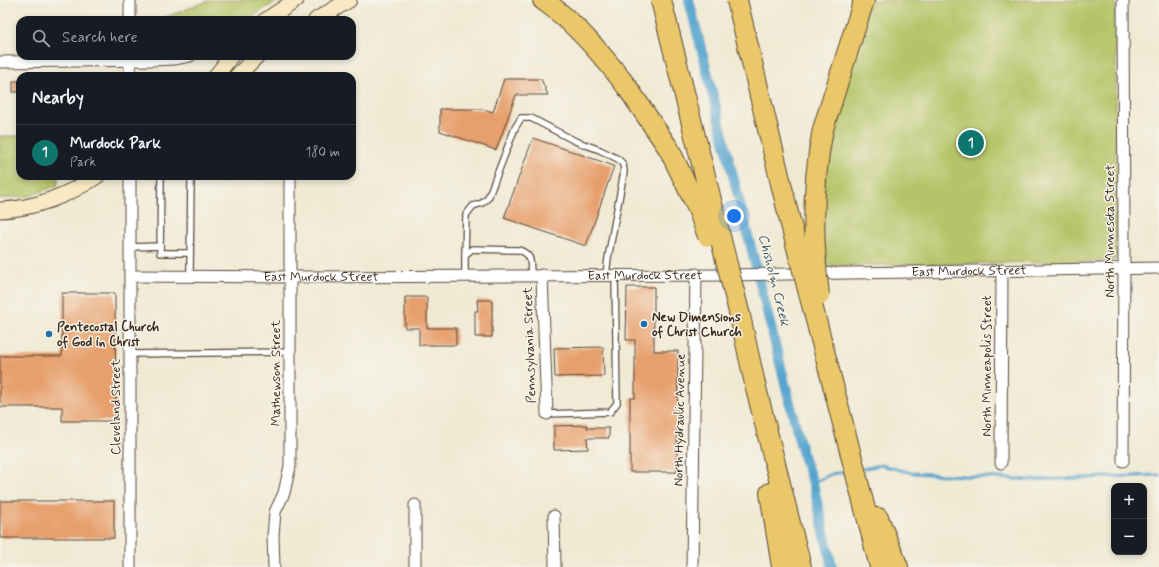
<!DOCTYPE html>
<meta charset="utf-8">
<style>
:root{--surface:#171b24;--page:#20242c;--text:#f1f3f6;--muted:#9ea1a6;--line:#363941;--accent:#0f766e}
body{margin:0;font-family:Mynerve,sans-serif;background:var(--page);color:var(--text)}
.controls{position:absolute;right:12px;bottom:12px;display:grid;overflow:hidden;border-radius:8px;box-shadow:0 2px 6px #0003}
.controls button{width:36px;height:36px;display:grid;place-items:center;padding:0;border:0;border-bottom:1px solid var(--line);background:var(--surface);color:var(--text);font:20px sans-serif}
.you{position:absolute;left:734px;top:216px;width:14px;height:14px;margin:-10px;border:3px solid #fff;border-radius:50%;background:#1a73e8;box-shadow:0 0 0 6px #1a73e833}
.badge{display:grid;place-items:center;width:26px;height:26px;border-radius:50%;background:var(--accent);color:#fff;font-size:13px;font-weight:700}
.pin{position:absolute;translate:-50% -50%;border:2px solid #fff;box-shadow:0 1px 4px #0006}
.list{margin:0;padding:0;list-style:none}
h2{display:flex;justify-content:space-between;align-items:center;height:52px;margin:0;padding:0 16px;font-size:17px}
h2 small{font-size:13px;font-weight:400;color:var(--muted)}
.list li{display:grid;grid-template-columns:26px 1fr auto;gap:12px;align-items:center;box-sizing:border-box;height:56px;padding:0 16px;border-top:1px solid var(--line)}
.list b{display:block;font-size:15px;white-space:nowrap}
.list p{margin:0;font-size:13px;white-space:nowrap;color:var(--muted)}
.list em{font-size:13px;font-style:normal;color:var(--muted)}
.icon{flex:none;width:22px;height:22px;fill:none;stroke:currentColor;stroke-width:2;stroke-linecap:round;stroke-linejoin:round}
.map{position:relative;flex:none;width:1159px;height:567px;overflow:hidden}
.search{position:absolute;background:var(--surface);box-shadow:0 2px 6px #0003;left:16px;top:16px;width:340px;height:44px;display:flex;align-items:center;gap:10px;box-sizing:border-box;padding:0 14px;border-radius:12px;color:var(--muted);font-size:15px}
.panel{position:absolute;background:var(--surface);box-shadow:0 2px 6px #0003;left:16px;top:72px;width:340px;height:108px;border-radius:12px}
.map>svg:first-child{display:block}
.green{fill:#b5c467;stroke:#787742}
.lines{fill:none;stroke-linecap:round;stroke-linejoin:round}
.stream{stroke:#53a3cd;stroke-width:3}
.canal{stroke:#53a3cd;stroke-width:10}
.building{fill:#e7a06d}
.lane-casing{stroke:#564739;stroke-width:8}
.street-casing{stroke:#564739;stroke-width:13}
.secondary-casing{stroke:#564739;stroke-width:17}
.highway-casing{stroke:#564739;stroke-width:22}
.lane{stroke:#fff;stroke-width:5.5}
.street{stroke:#fff;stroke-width:11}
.secondary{stroke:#f7e9c3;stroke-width:15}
.highway{stroke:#eac769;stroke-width:20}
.highway-bridge-casing{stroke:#564739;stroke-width:22;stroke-linecap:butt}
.highway-bridge{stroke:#eac769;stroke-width:20}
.poi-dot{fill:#1f6fb2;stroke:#f7f3e8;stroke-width:1.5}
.labels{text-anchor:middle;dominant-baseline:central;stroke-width:3;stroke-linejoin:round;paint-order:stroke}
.street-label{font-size:13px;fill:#3b2a1e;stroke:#f7f3e8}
.poi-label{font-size:13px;font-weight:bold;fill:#3b2a1e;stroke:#f7f3e8;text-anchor:start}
.water-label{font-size:14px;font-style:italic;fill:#455a64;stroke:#f7f3e8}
</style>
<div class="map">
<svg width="1159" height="567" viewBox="0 0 1159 567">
<rect width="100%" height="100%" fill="#f7f3e8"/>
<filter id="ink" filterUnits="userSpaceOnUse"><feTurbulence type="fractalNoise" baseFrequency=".025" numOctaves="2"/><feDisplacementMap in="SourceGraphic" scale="8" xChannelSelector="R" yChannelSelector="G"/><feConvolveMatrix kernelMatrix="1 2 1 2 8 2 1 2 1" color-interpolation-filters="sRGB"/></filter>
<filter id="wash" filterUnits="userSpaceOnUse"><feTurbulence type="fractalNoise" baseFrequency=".012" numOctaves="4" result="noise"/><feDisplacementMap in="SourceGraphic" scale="16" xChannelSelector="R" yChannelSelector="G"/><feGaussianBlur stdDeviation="0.9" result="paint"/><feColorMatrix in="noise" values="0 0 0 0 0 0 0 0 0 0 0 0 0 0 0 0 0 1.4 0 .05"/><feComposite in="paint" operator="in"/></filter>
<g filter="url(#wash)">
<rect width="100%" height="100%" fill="#f0ead4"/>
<g class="green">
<polygon points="210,0 279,0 246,20 158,20"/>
<polygon points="869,0 1116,0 1116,256 1115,260 1111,261 823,266 824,158"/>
<polygon points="0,136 20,136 20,176 58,176 58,185 30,196 0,199"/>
</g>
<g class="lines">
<g class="stream">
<polyline points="862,469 881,465 912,473 1032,480 1159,475"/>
<polyline points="813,483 831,474 849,471"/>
</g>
<polyline class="canal" points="689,0 804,459 813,483 832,567"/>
</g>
<g id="blocks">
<g class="building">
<polygon points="504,79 541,79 548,95 516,95 496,150 440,131 440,109 482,109 493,112"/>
<rect x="13" y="81" width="7" height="11"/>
<polygon points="533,138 614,166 586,246 504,218"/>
<polygon points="627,287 654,287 654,351 678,351 677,472 630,472 630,398 635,398 635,340 626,340"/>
<polygon points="62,293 115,293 116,421 62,421 62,407 0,407 0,356 62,356"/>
<polygon points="405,297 427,297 427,328 456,328 456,345 419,345 419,328 405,328"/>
<polygon points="477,300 492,300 492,337 475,337 475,311 478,311"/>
<polygon points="603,347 604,376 555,377 554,348"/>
<polygon points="587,425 587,428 609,428 609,438 587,438 588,449 554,450 554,426"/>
<rect x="0" y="501" width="114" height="37"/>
</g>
</g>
</g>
<g filter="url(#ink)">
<use href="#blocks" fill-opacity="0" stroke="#564739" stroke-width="1"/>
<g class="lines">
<g class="lane-casing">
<g id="lane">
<polyline points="161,176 160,253 190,253"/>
<polyline points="130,247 160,246"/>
<polyline points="465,255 466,215 473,206 482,203 488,198 515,128 521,118 531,118 575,141 600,150 618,159 623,164 624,172 608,258 606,275"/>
<polyline points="190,276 191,176"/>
<path d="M 465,276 L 465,255 L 472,249 L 519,250 C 533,255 530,262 531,275"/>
<polyline points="130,354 290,352"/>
<polyline points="547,414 610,412 617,403 615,275"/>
</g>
</g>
<g class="street-casing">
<g id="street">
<polyline points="1123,0 1124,256 1123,461"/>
<polyline points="130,20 130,0"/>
<polyline points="130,56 130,76"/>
<polyline points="0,62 151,60 174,59 190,56"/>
<polyline points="542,275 547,414"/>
<path id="s1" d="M 130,276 L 301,277 L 728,275 L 1159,268"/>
<polyline points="1001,463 1002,270"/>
<polyline points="554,516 555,567"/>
<polyline points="130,567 130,176"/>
<polyline points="274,567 273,536 275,512 284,493 290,466 290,176"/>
<polyline points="415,567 415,505"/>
<polyline points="692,567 696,274"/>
</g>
</g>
<g class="secondary-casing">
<g id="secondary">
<polyline points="266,20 296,0"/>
<polyline points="316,20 349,0"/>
<polyline points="216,76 231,56"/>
<polyline points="237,76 257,56"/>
<path d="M 0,210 C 34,209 69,195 97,176"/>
</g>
</g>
<g class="highway-casing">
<g id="highway">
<path d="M 543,0 C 576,23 603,55 627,87"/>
<polyline points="823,129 864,0"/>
<polyline points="740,316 755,384 801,567"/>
<polyline points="828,366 880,567"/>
<polyline points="770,493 782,567"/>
<polyline points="878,518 898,567"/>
</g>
</g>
<use href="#lane" class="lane"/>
<use href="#street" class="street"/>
<use href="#secondary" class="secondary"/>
<use href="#highway" class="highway"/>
<g class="highway-bridge-casing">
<g id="highway-bridge">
<polyline points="661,0 740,316"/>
<polyline points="737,0 790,221 828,366"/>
<polyline points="627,87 669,149 698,209 708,236"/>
<path d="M 819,295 C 812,239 812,184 823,129"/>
</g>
</g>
<use href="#highway-bridge" class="highway-bridge"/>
</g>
</g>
<g class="poi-dot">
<circle cx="644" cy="324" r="4"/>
<circle cx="49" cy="334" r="4"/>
</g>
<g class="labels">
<g class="street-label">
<text transform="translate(1110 231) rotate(-90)">North Minnesota Street</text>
<text stroke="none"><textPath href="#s1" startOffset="839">East Murdock Street</textPath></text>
<text stroke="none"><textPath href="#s1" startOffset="515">East Murdock Street</textPath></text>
<text stroke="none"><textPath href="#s1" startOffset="191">East Murdock Street</textPath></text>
<text transform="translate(530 345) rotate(-92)">Pennsylvania Street</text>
<text transform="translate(987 366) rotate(-90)">North Minneapolis Street</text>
<text transform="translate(276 373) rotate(-90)">Mathewson Street</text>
<text transform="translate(116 407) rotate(-90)">Cleveland Street</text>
<text transform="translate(680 420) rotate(-89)">North Hydraulic Avenue</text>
</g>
<g class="poi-label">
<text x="652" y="317">New Dimensions<tspan x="652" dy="15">of Christ Church</tspan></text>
<text x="57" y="327">Pentecostal Church<tspan x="57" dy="15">of God in Christ</tspan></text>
</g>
<g class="water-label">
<text transform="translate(774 280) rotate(76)">Chisholm Creek</text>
</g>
</g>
</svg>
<div class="controls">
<button>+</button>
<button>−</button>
</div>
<div class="you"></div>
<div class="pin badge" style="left:971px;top:143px">1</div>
<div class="search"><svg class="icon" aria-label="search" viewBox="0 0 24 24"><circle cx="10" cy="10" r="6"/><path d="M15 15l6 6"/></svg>Search here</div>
<section class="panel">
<h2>Nearby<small></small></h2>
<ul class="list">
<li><span class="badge">1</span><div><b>Murdock Park</b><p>Park</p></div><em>180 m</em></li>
</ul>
</section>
</div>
